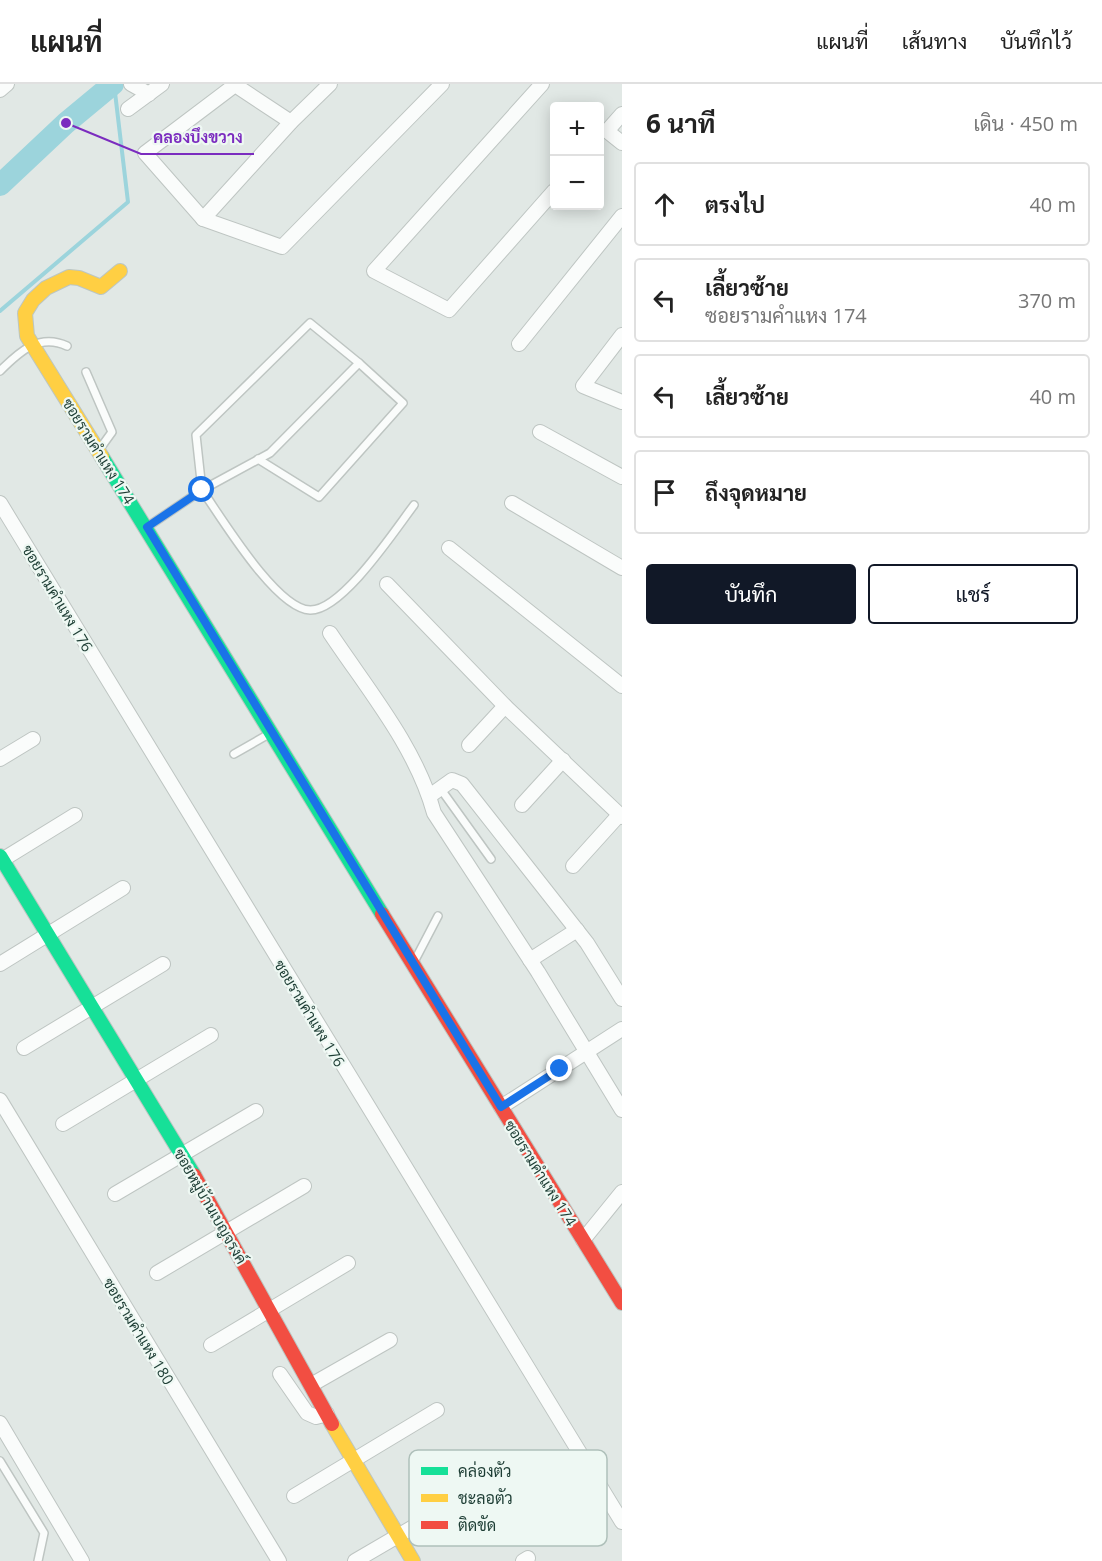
<!DOCTYPE html>
<html lang="th">
<meta charset="utf-8">
<style>
:root{--surface:#fff;--page:#f6f6f6;--text:#222;--muted:#767676;--line:#e0e0e0;--accent:#111827}
body{margin:0;font-family:"Open Sans",Sarabun,sans-serif;background:var(--page);color:var(--text)}
.controls{position:absolute;right:18px;top:18px;display:grid;overflow:hidden;border-radius:6px;box-shadow:0 3px 15px #0003}
.controls button{width:54px;height:54px;display:grid;place-items:center;padding:0;border:0;border-bottom:2px solid var(--line);background:var(--surface);color:var(--text);font:30px sans-serif}
.stop{position:absolute;width:18px;height:18px;margin:-14px;border:4px solid #1a73e8;border-radius:50%;background:#fff}
.stop.end{background:#1a73e8;border-color:#fff;box-shadow:0 2px 6px #0008}
.list{margin:0;padding:0;list-style:none}
h2{display:flex;justify-content:space-between;align-items:center;height:78px;margin:0;padding:0 24px;font-size:26px}
h2 small{font-size:20px;font-weight:400;color:var(--muted)}
.list li{display:grid;grid-template-columns:39px 1fr auto;gap:18px;align-items:center;box-sizing:border-box;height:84px;margin:0 12px 12px;padding:0 12px;border:2px solid var(--line);border-radius:6px}
.list b{display:block;font-size:22px;white-space:nowrap}
.list p{margin:0;font-size:20px;white-space:nowrap;color:var(--muted)}
.list em{font-size:20px;font-style:normal;color:var(--muted)}
.actions{display:flex;gap:12px;padding:18px 24px}
.actions a{flex:1;padding:14px 0;border:2px solid var(--accent);border-radius:6px;text-align:center;font-size:21px;color:var(--accent)}
.actions .main{background:var(--accent);color:#fff}
.icon{flex:none;width:33px;height:33px;fill:none;stroke:currentColor;stroke-width:2;stroke-linecap:round;stroke-linejoin:round}
.map{position:relative;flex:none;width:622px;height:1477px;overflow:hidden}
header{display:flex;align-items:center;gap:36px;box-sizing:border-box;height:84px;padding:0 30px;background:var(--surface);border-bottom:2px solid var(--line)}
header strong{font-size:28px}
nav{display:flex;gap:33px;margin-inline-start:auto;font-size:21px}
main{display:flex}
aside{flex:1;background:var(--surface)}
.map>svg:first-child{display:block}
.lines{fill:none;stroke-linecap:round;stroke-linejoin:round}
.stream{stroke:#9cd4dc;stroke-width:4}
.river{stroke:#9cd4dc;stroke-width:22}
.lane-casing{stroke:#bec5c2;stroke-width:10}
.street-casing{stroke:#bec5c2;stroke-width:16}
.fast-casing{stroke:#bcc6c2;stroke-width:16}
.slow-casing{stroke:#bcc6c2;stroke-width:16}
.jam-casing{stroke:#bcc6c2;stroke-width:16}
.lane{stroke:#fafcfb;stroke-width:7}
.street{stroke:#fafcfb;stroke-width:14}
.fast{stroke:#16e098;stroke-width:14}
.slow{stroke:#ffcf43;stroke-width:14}
.jam{stroke:#f24e42;stroke-width:14}
.route{stroke:#1a73e8;stroke-width:8}
.labels{text-anchor:middle;dominant-baseline:central;stroke-width:4.5;stroke-linejoin:round;paint-order:stroke}
.street-label{font-size:15px;fill:#1d3d34;stroke:#eef8f3}
.key{fill:#eef8f3;stroke:#afc0ba;stroke-width:1.5}
.key-label{font-size:16px;fill:#1d3d34}
.leader{fill:none;stroke:#7b2cbf;stroke-width:2}
.callout-dot{fill:#7b2cbf;stroke:#eef8f3;stroke-width:2}
.callout-label{font-size:16px;text-anchor:middle;font-weight:bold;fill:#7b2cbf;stroke:#eef8f3;stroke-width:4.5;stroke-linejoin:round;paint-order:stroke}
</style>
<header>
<strong>แผนที่</strong>
<nav><a>แผนที่</a><a>เส้นทาง</a><a>บันทึกไว้</a></nav>
</header>
<main>
<div class="map">
<svg width="622" height="1477" viewBox="0 0 622 1477">
<rect width="100%" height="100%" fill="#e1e8e5"/>
<g class="lines">
<polyline class="stream" points="0,227 128,118 114,0"/>
<polyline class="river" points="0,101 66,39 113,0"/>
<g class="lane-casing">
<g id="lane">
<polygon points="310,239 359,279 270,369 202,406 196,351"/>
<path d="M 0,287 C 19,268 39,249 67,262"/>
<polyline points="86,288 112,348 99,366"/>
<polyline points="258,375 319,413 403,319 359,279"/>
<path d="M 147,443 L 202,406 C 221,433 276,525 310,526 C 342,527 395,446 414,421"/>
<polyline points="234,670 269,650"/>
<polyline points="440,704 491,775"/>
<polyline points="414,878 438,832"/>
<polyline points="0,1377 44,1449 38,1477"/>
</g>
</g>
<g class="street-casing">
<g id="street">
<polyline points="131,0 149,10"/>
<polyline points="542,0 374,187 449,226 554,107"/>
<polyline points="0,6 7,0"/>
<polyline points="128,25 162,0"/>
<polyline points="622,30 607,47 622,59"/>
<polyline points="291,38 235,1 145,69 203,135 282,163 442,0"/>
<polyline points="203,135 291,38 330,0"/>
<polyline points="622,251 583,302 622,318"/>
<polyline points="519,260 622,132"/>
<polyline points="540,348 622,393"/>
<polyline points="0,419 622,1438"/>
<polyline points="512,419 622,484"/>
<polyline points="449,464 622,602"/>
<polyline points="387,500 505,622 622,733"/>
<path d="M 330,549 C 368,606 416,663 434,729 L 538,888 L 622,1026"/>
<polyline points="469,661 505,622"/>
<polyline points="0,675 33,655"/>
<polyline points="431,711 452,696 462,700 587,859 622,915"/>
<polyline points="522,721 563,676"/>
<polyline points="2,776 75,731"/>
<polyline points="573,782 619,731"/>
<polyline points="530,876 577,846"/>
<polyline points="0,880 123,804"/>
<polyline points="24,964 163,880"/>
<polyline points="0,1016 279,1477"/>
<polyline points="501,1023 622,945"/>
<polyline points="63,1040 211,951"/>
<polyline points="115,1110 256,1027"/>
<polyline points="583,1156 622,1108"/>
<polyline points="157,1189 304,1102"/>
<polyline points="211,1261 348,1179"/>
<polyline points="280,1290 307,1329 316,1333 327,1330"/>
<polyline points="311,1301 390,1256"/>
<polyline points="0,1339 82,1477"/>
<polyline points="294,1412 437,1326"/>
<polyline points="355,1477 480,1404"/>
<polyline points="523,1477 528,1474"/>
</g>
</g>
<g class="fast-casing">
<g id="fast">
<polyline points="102,373 382,830"/>
<polyline points="0,772 194,1091"/>
</g>
</g>
<g class="slow-casing">
<g id="slow">
<polyline points="102,373 27,252 25,229 33,216 46,204 69,193 79,194 101,203 120,187"/>
<polyline points="332,1340 413,1477"/>
</g>
</g>
<g class="jam-casing">
<g id="jam">
<polyline points="382,830 622,1219"/>
<polyline points="194,1091 332,1340"/>
</g>
</g>
<use href="#lane" class="lane"/>
<use href="#street" class="street"/>
<use href="#fast" class="fast"/>
<use href="#slow" class="slow"/>
<use href="#jam" class="jam"/>
</g>
<g class="lines">
<polyline class="route" points="202,406 147,443 501,1023 560,985"/>
</g>
<g class="labels">
<g class="street-label">
<text transform="translate(99 367) rotate(58)">ซอยรามคำแหง 174</text>
<text transform="translate(58 514) rotate(59)">ซอยรามคำแหง 176</text>
<text transform="translate(310 929) rotate(59)">ซอยรามคำแหง 176</text>
<text transform="translate(541 1089) rotate(58)">ซอยรามคำแหง 174</text>
<text transform="translate(211 1122) rotate(60)">ซอยหมู่บ้านเบญจรงค์</text>
<text transform="translate(139 1247) rotate(59)">ซอยรามคำแหง 180</text>
</g>
</g>
<rect x="409" y="1366" width="198" height="96" rx="9" class="key"/>
<rect x="421" y="1383" width="27" height="8" fill="#16e098"/>
<rect x="421" y="1410" width="27" height="8" fill="#ffcf43"/>
<rect x="421" y="1437" width="27" height="8" fill="#f24e42"/>
<g class="key-label">
<text x="458" y="1393">คล่องตัว</text>
<text x="458" y="1420">ชะลอตัว</text>
<text x="458" y="1447">ติดขัด</text>
</g>
<path class="leader" d="M66 39L141 70H254"/>
<circle class="callout-dot" cx="66" cy="39" r="6"/>
<g class="callout-label">
<text x="198" y="59">คลองบึงขวาง</text>
</g>
</svg>
<div class="controls">
<button>+</button>
<button>−</button>
</div>
<div class="stop" style="left:202px;top:406px"></div>
<div class="stop end" style="left:560px;top:985px"></div>
</div>
<aside>
<h2>6 นาที<small>เดิน · 450 m</small></h2>
<ul class="list">
<li><svg class="icon" aria-label="ahead" viewBox="0 0 24 24"><path d="M12 20V5M6 11l6-6 6 6"/></svg><div><b>ตรงไป</b></div><em>40 m</em></li>
<li><svg class="icon" aria-label="left" viewBox="0 0 24 24"><path d="M17 20v-9H6M10 6l-5 5 5 5"/></svg><div><b>เลี้ยวซ้าย</b><p>ซอยรามคำแหง 174</p></div><em>370 m</em></li>
<li><svg class="icon" aria-label="left" viewBox="0 0 24 24"><path d="M17 20v-9H6M10 6l-5 5 5 5"/></svg><div><b>เลี้ยวซ้าย</b></div><em>40 m</em></li>
<li><svg class="icon" aria-label="arrive" viewBox="0 0 24 24"><path d="M6 21V4h12l-3 4 3 4H6"/></svg><div><b>ถึงจุดหมาย</b></div></li>
</ul>
<div class="actions"><a class="main">บันทึก</a><a>แชร์</a></div>
</aside>
</main>
